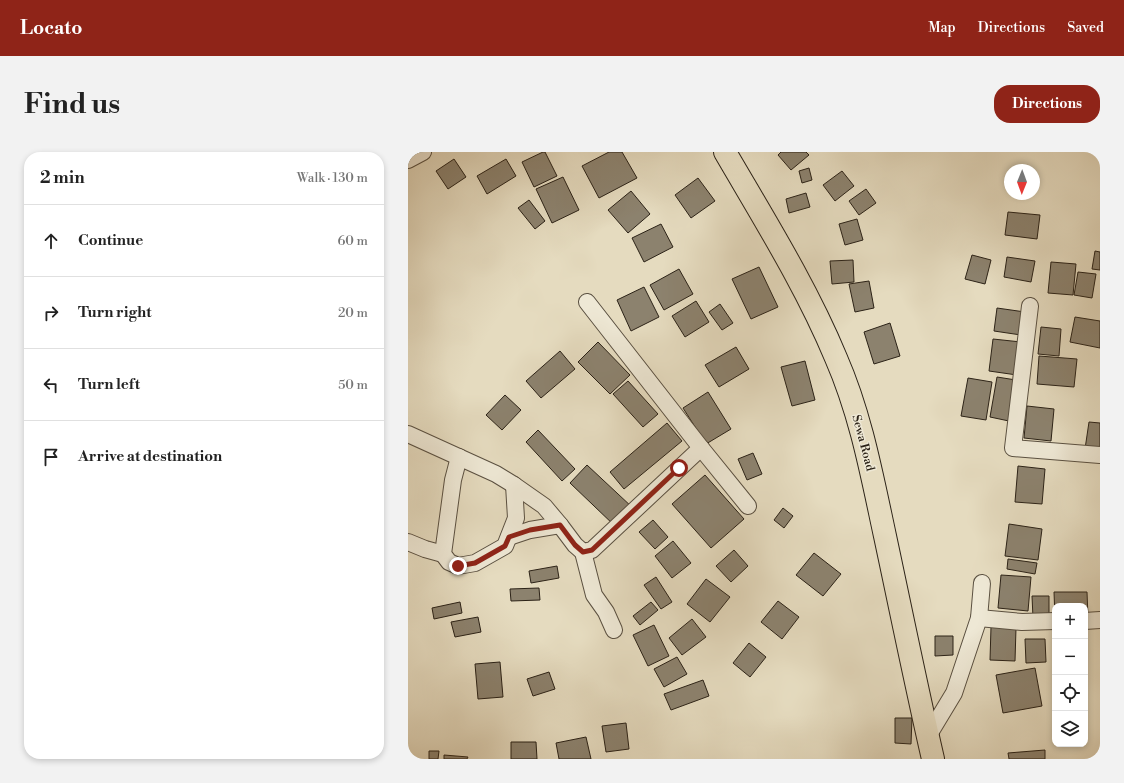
<!DOCTYPE html>
<meta charset="utf-8">
<style>
:root{--surface:#fff;--page:#f2f2f2;--text:#222;--muted:#767676;--line:#e0e0e0;--accent:#8f2418}
body{margin:0;font-family:"Libre Bodoni",serif;background:var(--page);color:var(--text)}
.controls{position:absolute;right:12px;bottom:12px;display:grid;overflow:hidden;border-radius:8px;box-shadow:0 2px 6px #0003}
.controls button{width:36px;height:36px;display:grid;place-items:center;padding:0;border:0;border-bottom:1px solid var(--line);background:var(--surface);color:var(--text);font:20px sans-serif}
.compass{position:absolute;left:596px;top:12px;width:36px;height:36px;border-radius:50%;background:var(--surface);box-shadow:0 2px 6px #0003;rotate:181deg}
.stop{position:absolute;width:12px;height:12px;margin:-9px;border:3px solid #8f2418;border-radius:50%;background:#fff}
.stop.end{background:#8f2418;border-color:#fff;box-shadow:0 1px 4px #0008}
.list{margin:0;padding:0;list-style:none}
h2{display:flex;justify-content:space-between;align-items:center;height:52px;margin:0;padding:0 16px;font-size:17px}
h2 small{font-size:13px;font-weight:400;color:var(--muted)}
.list li{display:grid;grid-template-columns:26px 1fr auto;gap:12px;align-items:center;box-sizing:border-box;height:72px;padding:0 16px;border-top:1px solid var(--line)}
.list b{display:block;font-size:15px;white-space:nowrap}
.list em{font-size:13px;font-style:normal;color:var(--muted)}
.icon{flex:none;width:22px;height:22px;fill:none;stroke:currentColor;stroke-width:2;stroke-linecap:round;stroke-linejoin:round}
.map{position:relative;flex:none;width:692px;height:607px;overflow:hidden;border-radius:16px}
header{display:flex;align-items:center;gap:24px;box-sizing:border-box;height:56px;padding:0 20px;background:var(--accent);color:#fff}
header strong{font-size:19px}
nav{display:flex;gap:22px;margin-inline-start:auto;font-size:14px}
.intro{display:flex;align-items:center;justify-content:space-between;box-sizing:border-box;height:96px;padding:0 24px}
h1{margin:0;font-size:28px}
.button{padding:10px 18px;border-radius:16px;background:var(--accent);color:#fff;font-size:14px;font-weight:700}
main{display:flex;gap:24px;padding:0 24px}
aside{flex:1;background:var(--surface);border-radius:16px;box-shadow:0 2px 6px #0003}
.map>svg:first-child{display:block}
.building{fill:#8c826e;stroke:#2b2217}
.lines{fill:none;stroke-linecap:round;stroke-linejoin:round}
.street-casing{stroke:#5a5041;stroke-width:18}
.primary-casing{stroke:#2b2217;stroke-width:24}
.street{stroke:#eee8d5;stroke-width:16}
.primary{stroke:#e5dbbf;stroke-width:22}
.route{stroke:#8f2418;stroke-width:5}
.labels{text-anchor:middle;dominant-baseline:central;stroke-width:3;stroke-linejoin:round;paint-order:stroke}
.street-label{font-size:12px;fill:#2b2217;stroke:#eee8d5}
</style>
<header>
<strong>Locato</strong>
<nav><a>Map</a><a>Directions</a><a>Saved</a></nav>
</header>
<div class="intro"><h1>Find us</h1><a class="button">Directions</a></div>
<main>
<aside>
<h2>2 min<small>Walk · 130 m</small></h2>
<ul class="list">
<li><svg class="icon" aria-label="ahead" viewBox="0 0 24 24"><path d="M12 20V5M6 11l6-6 6 6"/></svg><div><b>Continue</b></div><em>60 m</em></li>
<li><svg class="icon" aria-label="right" viewBox="0 0 24 24"><path d="M7 20v-9h11M14 6l5 5-5 5"/></svg><div><b>Turn right</b></div><em>20 m</em></li>
<li><svg class="icon" aria-label="left" viewBox="0 0 24 24"><path d="M17 20v-9H6M10 6l-5 5 5 5"/></svg><div><b>Turn left</b></div><em>50 m</em></li>
<li><svg class="icon" aria-label="arrive" viewBox="0 0 24 24"><path d="M6 21V4h12l-3 4 3 4H6"/></svg><div><b>Arrive at destination</b></div></li>
</ul>
</aside>
<div class="map">
<svg width="692" height="607" viewBox="0 0 692 607">
<rect width="100%" height="100%" fill="#e5dbbf"/>
<filter id="stains"><feTurbulence type="fractalNoise" baseFrequency=".005" numOctaves="4"/><feColorMatrix values="0 0 0 0 .2 0 0 0 0 .09 0 0 0 0 .02 0 0 0 .5 -.17"/></filter>
<radialGradient id="worn" r=".72"><stop offset=".6" stop-color="#630" stop-opacity="0"/><stop offset="1" stop-color="#630" stop-opacity=".3"/></radialGradient>
<g class="building">
<polygon points="135,0 137,0 149,24 126,35 114,10"/>
<polygon points="201,0 214,0 229,26 191,46 174,14"/>
<polygon points="373,0 398,0 401,3 383,18 370,3"/>
<polygon points="46,7 58,25 40,37 28,19"/>
<polygon points="98,7 108,24 79,42 69,24"/>
<polygon points="401,16 404,28 394,31 391,19"/>
<polygon points="434,19 446,34 427,49 415,33"/>
<polygon points="155,25 171,58 144,71 128,37"/>
<polygon points="290,26 307,49 283,66 267,43"/>
<polygon points="458,37 468,51 451,63 441,49"/>
<polygon points="223,39 242,62 220,81 200,58"/>
<polygon points="398,41 402,55 381,61 378,47"/>
<polygon points="121,48 137,69 127,77 110,56"/>
<polygon points="600,60 632,63 629,87 597,83"/>
<polygon points="449,67 455,88 437,93 431,72"/>
<polygon points="253,72 265,95 236,110 224,86"/>
<polygon points="687,99 692,100 692,118 684,117"/>
<polygon points="564,103 583,108 577,132 557,127"/>
<polygon points="599,105 627,109 623,130 596,125"/>
<polygon points="445,108 446,130 424,132 422,109"/>
<polygon points="643,110 668,112 665,143 640,141"/>
<polygon points="351,115 370,155 343,167 324,127"/>
<polygon points="271,117 285,142 256,158 242,133"/>
<polygon points="670,120 688,122 684,146 666,143"/>
<polygon points="461,129 466,156 447,160 441,132"/>
<polygon points="236,135 251,165 223,179 209,148"/>
<polygon points="288,149 301,170 277,185 264,164"/>
<polygon points="312,152 325,171 314,178 301,160"/>
<polygon points="589,156 617,160 613,183 586,179"/>
<polygon points="667,165 692,169 692,196 662,190"/>
<polygon points="482,171 492,204 466,212 456,180"/>
<polygon points="633,175 653,177 651,204 630,202"/>
<polygon points="585,187 613,190 609,223 581,219"/>
<polygon points="190,190 222,223 202,242 170,210"/>
<polygon points="328,195 341,217 311,235 297,213"/>
<polygon points="152,199 167,217 133,246 118,229"/>
<polygon points="631,204 669,207 666,235 629,232"/>
<polygon points="397,209 407,248 384,254 373,215"/>
<polygon points="589,225 608,228 601,269 582,265"/>
<polygon points="560,226 584,230 578,268 553,264"/>
<polygon points="220,229 250,262 235,275 205,242"/>
<polygon points="300,240 323,277 298,292 275,256"/>
<polygon points="97,243 113,258 94,278 78,263"/>
<polygon points="619,254 646,257 643,289 616,286"/>
<polygon points="681,270 692,271 692,299 677,297"/>
<polygon points="259,271 274,289 216,337 202,320"/>
<polygon points="130,278 167,317 154,329 118,290"/>
<polygon points="345,301 354,322 339,328 330,307"/>
<polygon points="179,313 225,356 208,375 162,331"/>
<polygon points="610,314 637,317 634,352 607,350"/>
<polygon points="297,323 336,367 303,396 264,352"/>
<polygon points="375,356 385,364 376,376 366,368"/>
<polygon points="245,368 260,385 247,397 231,380"/>
<polygon points="601,372 634,377 630,408 597,404"/>
<polygon points="265,389 283,411 264,426 247,404"/>
<polygon points="326,398 340,414 323,430 308,414"/>
<polygon points="406,401 433,422 415,444 388,423"/>
<polygon points="600,407 629,411 627,422 599,417"/>
<polygon points="149,414 151,426 123,431 121,419"/>
<polygon points="593,423 623,425 620,459 590,456"/>
<polygon points="248,425 264,450 253,457 236,433"/>
<polygon points="298,427 322,445 302,470 279,452"/>
<polygon points="131,436 132,448 103,449 102,437"/>
<polygon points="646,440 679,440 680,465 677,465 677,454 647,454 647,466"/>
<polygon points="624,444 641,444 641,466 625,466"/>
<polygon points="370,449 391,465 374,487 353,470"/>
<polygon points="52,450 54,461 26,467 24,456"/>
<polygon points="243,450 250,458 232,473 225,464"/>
<polygon points="70,465 73,480 47,485 43,470"/>
<polygon points="284,467 298,485 274,503 261,486"/>
<polygon points="246,473 261,504 240,514 225,483"/>
<polygon points="583,475 608,476 607,509 582,508"/>
<polygon points="527,484 545,484 545,503 527,504"/>
<polygon points="617,487 637,487 638,510 618,511"/>
<polygon points="341,491 358,505 342,525 325,511"/>
<polygon points="269,505 279,522 256,535 246,517"/>
<polygon points="92,510 95,545 70,547 67,512"/>
<polygon points="627,516 634,554 595,561 588,523"/>
<polygon points="141,520 147,537 125,544 119,527"/>
<polygon points="295,528 301,544 263,558 256,542"/>
<polygon points="487,566 504,566 503,592 487,591"/>
<polygon points="218,571 221,597 198,600 194,574"/>
<polygon points="178,585 183,607 151,607 148,591"/>
<polygon points="103,590 128,590 129,607 103,607"/>
<polygon points="637,598 637,607 601,607 600,601"/>
<polygon points="21,599 31,599 30,607 21,607"/>
<polygon points="36,603 60,605 59,607 36,607"/>
</g>
<g class="lines">
<g class="street-casing">
<g id="street">
<polyline points="0,8 15,0"/>
<polyline points="179,150 293,296 340,354"/>
<polyline points="622,154 605,296 692,303"/>
<polyline points="0,282 88,322 106,333 136,354 152,373 167,393 175,400 184,398 293,296"/>
<polyline points="51,305 45,328 35,402 41,410 50,414 67,411 97,394 108,366 106,333"/>
<polyline points="101,385 122,378 152,373"/>
<polyline points="0,390 17,397 35,402"/>
<polyline points="175,400 186,443 198,460 206,478"/>
<polyline points="571,466 614,470 647,469"/>
<polyline points="677,469 692,468"/>
<polyline points="520,584 546,541 571,466 574,431"/>
</g>
</g>
<g class="primary-casing">
<path id="primary" d="M 317,0 C 356,67 398,134 428,206 C 453,263 464,324 477,384 C 493,459 508,533 525,607"/>
</g>
<use href="#street" class="street"/>
<use href="#primary" class="primary"/>
</g>
<g class="lines">
<polyline class="route" points="50,414 67,411 97,394 101,385 122,378 152,373 167,393 175,400 184,398 271,316"/>
</g>
<g class="labels">
<g class="street-label">
<text transform="translate(455 291) rotate(75)">Sewa Road</text>
</g>
</g>
<rect width="100%" height="100%" filter="url(#stains)"/>
<rect width="100%" height="100%" fill="url(#worn)"/>
</svg>
<div class="controls">
<button>+</button>
<button>−</button>
<button><svg class="icon" aria-label="locate" viewBox="0 0 24 24"><circle cx="12" cy="12" r="6"/><path d="M12 2v4M12 18v4M2 12h4M18 12h4"/></svg></button>
<button><svg class="icon" aria-label="layers" viewBox="0 0 24 24"><path d="M12 4l9 5-9 5-9-5zM3 14l9 5 9-5"/></svg></button>
</div>
<svg class="compass" viewBox="-18 -18 36 36"><path d="M0-13l5 13h-10z" fill="#e53935"/><path d="M0 13l5-13h-10z" fill="#767676"/></svg>
<div class="stop" style="left:271px;top:316px"></div>
<div class="stop end" style="left:50px;top:414px"></div>
</div>
</main>
